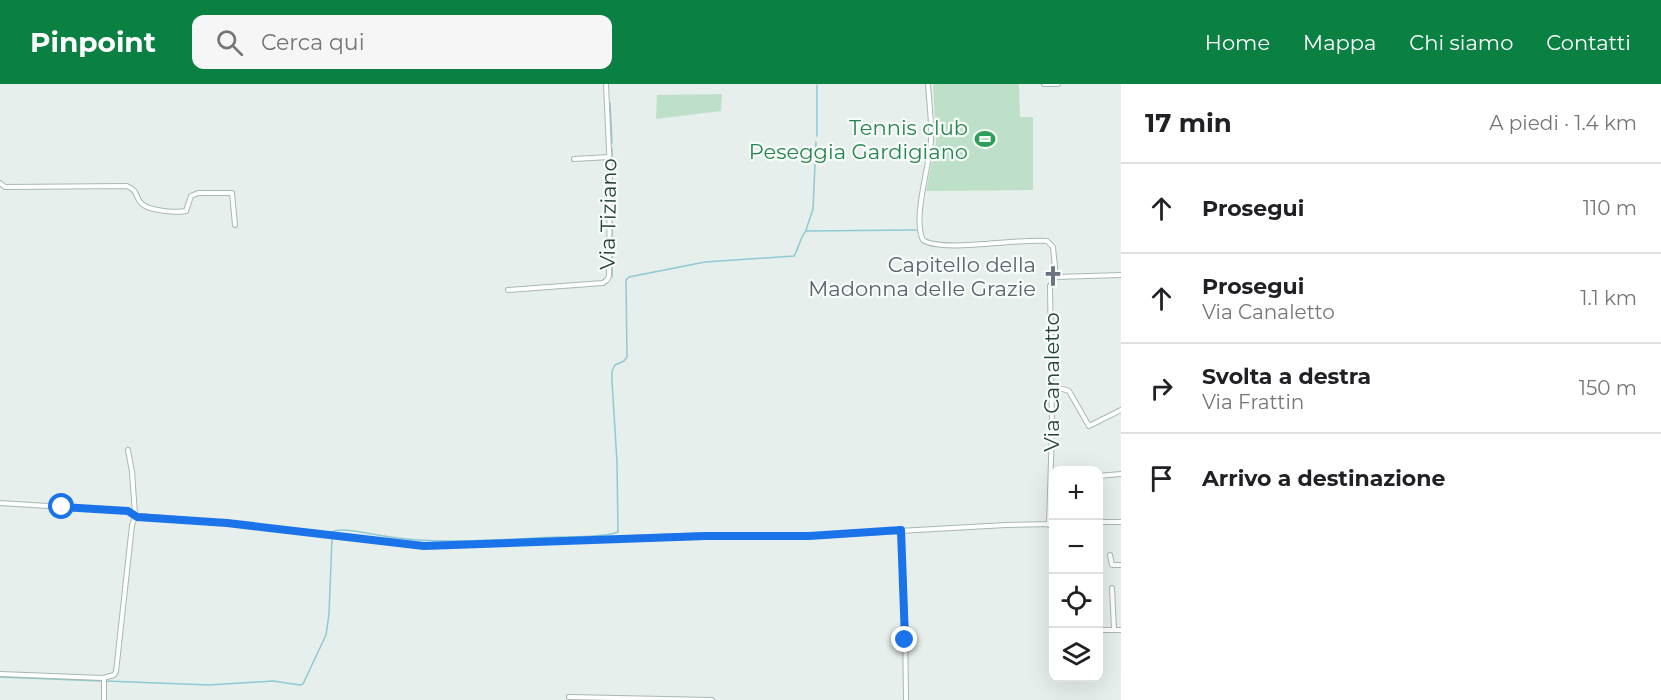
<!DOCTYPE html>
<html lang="it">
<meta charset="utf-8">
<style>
:root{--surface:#fff;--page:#f6f6f6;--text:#202124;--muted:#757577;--line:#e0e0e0;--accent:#0b8043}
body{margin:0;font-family:Montserrat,sans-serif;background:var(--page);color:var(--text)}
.controls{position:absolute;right:18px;bottom:18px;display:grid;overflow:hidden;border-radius:12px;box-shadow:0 6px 24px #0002}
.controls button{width:54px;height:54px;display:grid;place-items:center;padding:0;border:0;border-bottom:2px solid var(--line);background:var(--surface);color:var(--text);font:30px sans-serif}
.stop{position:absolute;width:18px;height:18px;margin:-14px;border:4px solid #1a73e8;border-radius:50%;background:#fff}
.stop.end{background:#1a73e8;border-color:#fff;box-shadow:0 2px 6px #0008}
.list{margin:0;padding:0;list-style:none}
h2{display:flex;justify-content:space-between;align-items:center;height:78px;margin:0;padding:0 24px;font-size:26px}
h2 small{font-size:20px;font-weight:400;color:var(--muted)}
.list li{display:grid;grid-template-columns:39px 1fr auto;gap:18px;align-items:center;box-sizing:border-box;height:90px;padding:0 24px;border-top:2px solid var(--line)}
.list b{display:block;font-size:22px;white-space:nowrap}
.list p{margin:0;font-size:20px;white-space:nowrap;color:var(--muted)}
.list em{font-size:20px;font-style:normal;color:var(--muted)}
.icon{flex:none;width:33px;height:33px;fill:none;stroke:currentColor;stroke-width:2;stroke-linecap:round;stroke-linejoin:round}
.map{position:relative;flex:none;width:1121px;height:616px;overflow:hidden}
header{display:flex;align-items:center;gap:36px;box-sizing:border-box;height:84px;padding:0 30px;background:var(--accent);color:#fff}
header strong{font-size:28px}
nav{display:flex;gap:33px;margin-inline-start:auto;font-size:21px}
.search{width:420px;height:54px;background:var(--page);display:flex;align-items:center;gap:15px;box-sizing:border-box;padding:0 21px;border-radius:12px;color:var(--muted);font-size:22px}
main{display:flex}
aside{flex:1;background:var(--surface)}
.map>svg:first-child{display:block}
.green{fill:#bfe0c8}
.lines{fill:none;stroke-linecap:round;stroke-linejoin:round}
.stream{stroke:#8ec9d4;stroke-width:1.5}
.minor-casing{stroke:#a8b8b2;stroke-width:6}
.minor{stroke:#fff;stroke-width:4}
.route{stroke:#1a73e8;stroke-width:8}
.labels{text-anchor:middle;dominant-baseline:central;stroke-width:4.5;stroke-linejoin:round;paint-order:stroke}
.leisure-label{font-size:21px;fill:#27864d;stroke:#f7fbf9;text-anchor:end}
.street-label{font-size:21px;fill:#24423a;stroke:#f7fbf9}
.worship-label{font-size:21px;fill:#5b616d;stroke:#f7fbf9;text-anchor:end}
</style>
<header>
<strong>Pinpoint</strong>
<div class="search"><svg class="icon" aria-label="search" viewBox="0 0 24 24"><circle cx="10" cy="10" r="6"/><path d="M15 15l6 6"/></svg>Cerca qui</div>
<nav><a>Home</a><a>Mappa</a><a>Chi siamo</a><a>Contatti</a></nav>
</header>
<main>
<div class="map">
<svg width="1121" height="616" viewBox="0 0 1121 616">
<rect width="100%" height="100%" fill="#e6efeb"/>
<g class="green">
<polygon points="933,0 1019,0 1020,33 1033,33 1033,106 926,107 936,58"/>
<polygon points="722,10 721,27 656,35 657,11"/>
</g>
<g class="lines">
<g class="stream">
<polyline points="610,19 612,59"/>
<polyline points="817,52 817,1"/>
<polyline points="806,146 813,125 816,58"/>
<polyline points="612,193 612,65"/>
<path d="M 332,448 C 342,442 377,452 390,453 C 444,461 505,455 559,453 C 576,452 603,454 618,448 L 617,378 L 612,297 L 612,287 L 615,281 L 624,277 L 627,273 L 626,196 L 629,193 L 705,178 L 794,172 C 799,164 800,153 806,147 L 916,146"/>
<polyline points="0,593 102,597"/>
<polyline points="106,597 209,601 273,597 300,601 303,600 326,551 329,530 332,454"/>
</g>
<g class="minor-casing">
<g id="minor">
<path d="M 928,0 C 929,18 932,38 931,56 C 930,81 912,134 923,156 C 941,169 1020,154 1047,157 L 1053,163 L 1056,193"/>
<polyline points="1044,0 1058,0"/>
<polyline points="574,75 609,73"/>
<path d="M 0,99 L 5,103 L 127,102 C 140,108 134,113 142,120 C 150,127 177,129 186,127 L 191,112 L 198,109 L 232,109 L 235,141"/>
<polyline points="1056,193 1121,191"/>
<polyline points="508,206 603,199 607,196 609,192 610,88 606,0"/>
<polyline points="1052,305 1059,304 1069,307 1089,342 1121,326"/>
<polyline points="128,366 132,388 135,430"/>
<polyline points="1098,392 1121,390"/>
<polyline points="0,419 128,427 137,433"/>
<polyline points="1098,438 1121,438"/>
<polyline points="1049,441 1052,344 1050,202 1056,193"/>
<polyline points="901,446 905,537 906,616"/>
<polyline points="1110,471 1112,481 1121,481"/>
<polyline points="1112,504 1114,545"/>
<polyline points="1098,546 1121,546"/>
<polyline points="0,590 103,594 114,591 116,588 132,441 134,436 139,432 227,439 424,462 706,451 809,452 1006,441 1054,440"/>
<polyline points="104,594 104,616"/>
<polyline points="569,613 712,616"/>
</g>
</g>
<use href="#minor" class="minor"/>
</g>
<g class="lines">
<polyline class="route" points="62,423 128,427 137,433 227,439 424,462 706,452 809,452 901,446 905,556"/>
</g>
<defs>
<g id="stadium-bare" transform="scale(1.62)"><path d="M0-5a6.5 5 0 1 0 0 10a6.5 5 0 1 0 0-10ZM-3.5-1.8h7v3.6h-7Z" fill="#2e9e5b" stroke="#f7fbf9" stroke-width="2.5" paint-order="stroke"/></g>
<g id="church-bare" transform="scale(1.62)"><path d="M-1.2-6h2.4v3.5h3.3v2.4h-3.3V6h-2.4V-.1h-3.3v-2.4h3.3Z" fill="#6b7280" stroke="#f7fbf9" stroke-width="2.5" paint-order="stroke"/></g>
</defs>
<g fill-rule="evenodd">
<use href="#stadium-bare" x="985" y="55"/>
<use href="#church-bare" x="1053" y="192"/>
</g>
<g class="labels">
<g class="leisure-label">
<text x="968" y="43">Tennis club<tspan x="968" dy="24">Peseggia Gardigiano</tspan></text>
</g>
<g class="street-label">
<text transform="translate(608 130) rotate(-89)">Via Tiziano</text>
<text transform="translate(1051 298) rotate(-90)">Via Canaletto</text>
</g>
<g class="worship-label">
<text x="1036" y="180">Capitello della<tspan x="1036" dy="24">Madonna delle Grazie</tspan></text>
</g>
</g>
</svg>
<div class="controls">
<button>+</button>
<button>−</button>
<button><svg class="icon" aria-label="locate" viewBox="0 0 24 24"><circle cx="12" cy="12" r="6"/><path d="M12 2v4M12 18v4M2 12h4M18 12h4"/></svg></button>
<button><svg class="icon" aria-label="layers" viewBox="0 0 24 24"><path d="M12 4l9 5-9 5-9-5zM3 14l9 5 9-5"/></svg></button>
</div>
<div class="stop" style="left:62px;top:423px"></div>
<div class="stop end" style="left:905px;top:556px"></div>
</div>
<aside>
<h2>17 min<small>A piedi · 1.4 km</small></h2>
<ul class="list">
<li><svg class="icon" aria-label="ahead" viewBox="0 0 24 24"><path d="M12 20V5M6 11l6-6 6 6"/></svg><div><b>Prosegui</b></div><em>110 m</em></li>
<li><svg class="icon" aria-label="ahead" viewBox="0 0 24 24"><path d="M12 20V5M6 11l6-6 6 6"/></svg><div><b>Prosegui</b><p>Via Canaletto</p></div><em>1.1 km</em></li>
<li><svg class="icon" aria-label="right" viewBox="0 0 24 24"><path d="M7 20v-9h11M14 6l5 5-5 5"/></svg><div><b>Svolta a destra</b><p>Via Frattin</p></div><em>150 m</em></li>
<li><svg class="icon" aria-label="arrive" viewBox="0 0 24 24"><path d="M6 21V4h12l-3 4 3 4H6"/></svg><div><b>Arrivo a destinazione</b></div></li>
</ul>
</aside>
</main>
